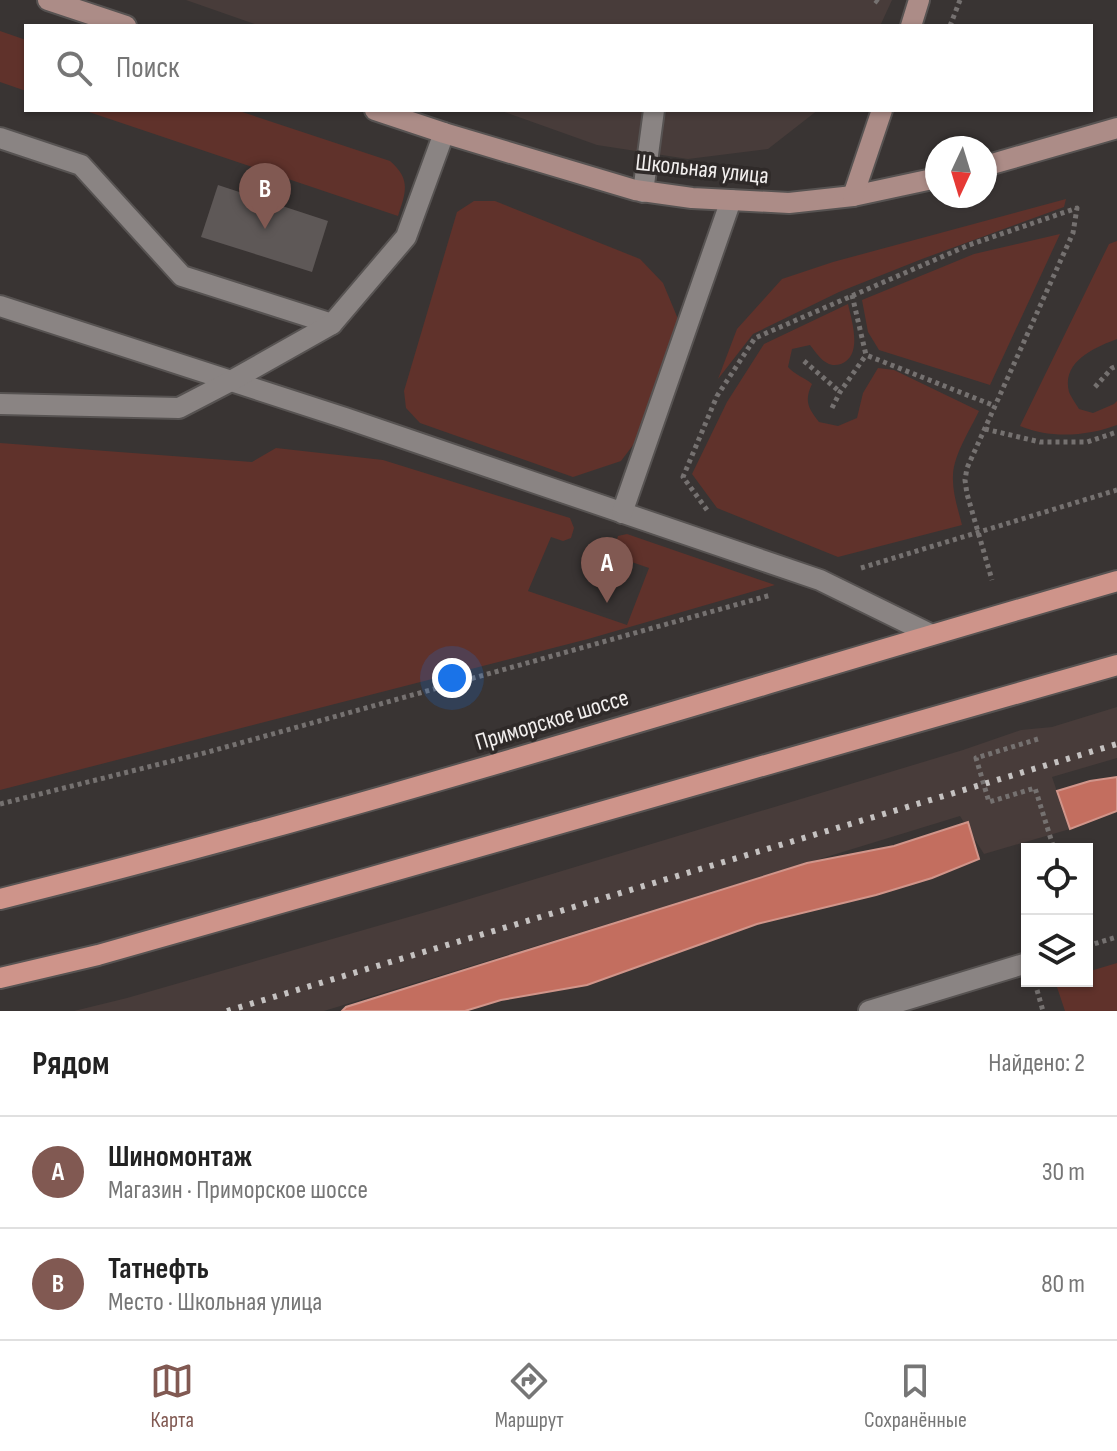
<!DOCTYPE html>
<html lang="ru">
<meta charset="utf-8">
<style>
:root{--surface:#fff;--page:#f2f2f2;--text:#222;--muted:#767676;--line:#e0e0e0;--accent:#815952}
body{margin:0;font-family:"Sofia Sans Condensed",sans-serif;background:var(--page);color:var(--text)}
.controls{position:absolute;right:24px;bottom:24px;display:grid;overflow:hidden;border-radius:0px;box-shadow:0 2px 6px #0004}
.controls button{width:72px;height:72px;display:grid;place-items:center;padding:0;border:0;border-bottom:2px solid var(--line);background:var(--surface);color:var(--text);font:40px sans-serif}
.compass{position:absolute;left:925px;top:136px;width:72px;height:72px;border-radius:50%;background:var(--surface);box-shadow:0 2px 6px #0004;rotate:184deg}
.you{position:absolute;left:452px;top:678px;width:28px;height:28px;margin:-20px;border:6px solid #fff;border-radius:50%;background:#1a73e8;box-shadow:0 0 0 12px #1a73e833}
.badge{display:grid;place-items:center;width:52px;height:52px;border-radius:50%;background:var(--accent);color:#fff;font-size:26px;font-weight:700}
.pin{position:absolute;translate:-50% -66px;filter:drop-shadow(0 2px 4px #0008)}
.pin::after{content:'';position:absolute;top:42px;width:28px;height:24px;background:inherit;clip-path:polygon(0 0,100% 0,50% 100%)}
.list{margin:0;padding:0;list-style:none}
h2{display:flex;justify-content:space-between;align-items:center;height:104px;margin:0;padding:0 32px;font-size:34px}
h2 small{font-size:26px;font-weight:400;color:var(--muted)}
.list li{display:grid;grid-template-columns:52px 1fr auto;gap:24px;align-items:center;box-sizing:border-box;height:112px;padding:0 32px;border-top:2px solid var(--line)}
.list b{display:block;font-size:30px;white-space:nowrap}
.list p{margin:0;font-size:26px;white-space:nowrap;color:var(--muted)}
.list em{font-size:26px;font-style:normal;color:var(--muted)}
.icon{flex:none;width:44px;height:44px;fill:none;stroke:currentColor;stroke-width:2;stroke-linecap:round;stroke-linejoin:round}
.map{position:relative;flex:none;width:1117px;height:1011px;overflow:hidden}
.search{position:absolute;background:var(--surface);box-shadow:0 2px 6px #0004;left:24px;right:24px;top:24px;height:88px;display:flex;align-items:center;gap:20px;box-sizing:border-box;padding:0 28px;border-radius:0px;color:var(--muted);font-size:30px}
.sheet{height:328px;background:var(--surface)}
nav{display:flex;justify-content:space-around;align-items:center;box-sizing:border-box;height:112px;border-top:2px solid var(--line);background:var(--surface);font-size:22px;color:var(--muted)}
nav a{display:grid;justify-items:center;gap:4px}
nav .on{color:var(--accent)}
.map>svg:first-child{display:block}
.built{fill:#483c3a}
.green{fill:#60322b}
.water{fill:#c36e5f;stroke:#d1958a;stroke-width:2}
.building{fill:#5e5857}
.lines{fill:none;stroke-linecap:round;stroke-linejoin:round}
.lane-casing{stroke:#575352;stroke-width:24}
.secondary-casing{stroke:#575352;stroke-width:24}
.primary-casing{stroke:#575352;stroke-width:24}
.path{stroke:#757170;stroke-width:5;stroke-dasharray:4 4;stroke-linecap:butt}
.lane{stroke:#8a8483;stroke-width:20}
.secondary{stroke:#ac8c87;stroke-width:20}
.primary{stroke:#ce948a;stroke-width:20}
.rail{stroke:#c5c2c1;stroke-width:6;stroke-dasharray:4 8;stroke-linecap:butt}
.labels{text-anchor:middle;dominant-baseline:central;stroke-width:7;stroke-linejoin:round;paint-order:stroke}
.street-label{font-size:24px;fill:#f2efee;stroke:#2f2a29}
</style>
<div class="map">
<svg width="1117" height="1011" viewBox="0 0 1117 1011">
<rect width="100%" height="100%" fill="#393433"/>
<g class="built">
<polygon points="186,0 892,0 880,26 260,26"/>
<polygon points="499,110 818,110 768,149 688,159 597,145"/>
<polygon points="1117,707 1117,758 1052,777 1070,829 984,854 960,816 324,1011 74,1011 127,998 433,910 963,750 1021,730 1052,727"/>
</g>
<g class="green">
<polygon points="0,31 26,40 26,91 0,82"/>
<path d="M 83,110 L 236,110 L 390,161 C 411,179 406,192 398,216 Z"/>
<polygon points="1066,199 1064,207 922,259 839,292 753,334 718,379 737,329 782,279 833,262"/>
<polygon points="474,201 495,201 640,259 663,283 678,319 652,420 621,461 573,477 420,423 406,408 404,391 457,212"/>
<polygon points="1060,234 990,385 879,350 868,332 862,300 974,254"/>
<path d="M 1117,241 L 1117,339 C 1096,347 1061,361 1069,392 C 1071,397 1076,404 1079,409 L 1093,413 L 1114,404 L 1117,401 L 1117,425 C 1088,436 1050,439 1020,426 L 1109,244 Z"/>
<path d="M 848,304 C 852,322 863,355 841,364 C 826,369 818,355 810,345 L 792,349 L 788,367 C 795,375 804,377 812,384 C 804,401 808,408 819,422 L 838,426 L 857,418 L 863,393 L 878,368 L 894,370 L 979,411 C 970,430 954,454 953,475 C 952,492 958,509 962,525 L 838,557 L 717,508 L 692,474 L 727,402 L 764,344 Z"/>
<polygon points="0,443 252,462 276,448 383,460 570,518 574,528 571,538 563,541 551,537 528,591 627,625 649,568 617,557 614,549 618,536 627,534 775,585 588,639 0,790"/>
<polygon points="1117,963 1117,1011 1065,1011 1055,981 1087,981 1087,972"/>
</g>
<g class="water">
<polygon points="1117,777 1117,811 1070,829 1057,791 1090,781"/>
<polygon points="968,822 979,859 932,878 876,895 757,924 587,985 501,1000 465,1011 342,1011 346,1007 807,863 894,846"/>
</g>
<polygon class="building" points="218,185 328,221 312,272 201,237"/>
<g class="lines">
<g class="lane-casing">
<g id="lane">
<polyline points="0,138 81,165 182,276 332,324"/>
<polyline points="643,192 654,110"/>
<polyline points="0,306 345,418 820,580 930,634"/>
<polyline points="0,404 179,408 231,381 332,324 406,237 444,133"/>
<polyline points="622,513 731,200"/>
<polyline points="869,1011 1027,963"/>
</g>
</g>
<g class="secondary-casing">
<g id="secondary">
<polyline points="48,0 126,26"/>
<polyline points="911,26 919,0"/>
<polyline points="375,110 444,133 635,190 692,198 789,203 853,196 937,178"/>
<polyline points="985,166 1117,128"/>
<polyline points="853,196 882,110"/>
</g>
</g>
<g class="primary-casing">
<g id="primary">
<path d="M 0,899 C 376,806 745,688 1117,581"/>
<polyline points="0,978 98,955 1117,665"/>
</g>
</g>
<g class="path">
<polyline points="875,0 880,4"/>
<polyline points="950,26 960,0"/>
<polyline points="852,295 866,355 995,406"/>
<polyline points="804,361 840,392"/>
<polyline points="1095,387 1112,368 1117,366"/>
<polyline points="832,408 840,392 866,355"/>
<polyline points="985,429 1040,442 1087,442 1117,432"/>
<polyline points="707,510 683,477 717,396 755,338 969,245 1077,208 1073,233 967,468 965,480 967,494 992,580"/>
<polyline points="861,568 1117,490"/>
<polyline points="1038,739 976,758 989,802 1035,788 1054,849"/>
<polyline points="0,804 208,752 771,595"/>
<polyline points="1087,946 1117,937"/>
<polyline points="1037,990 1043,1011"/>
</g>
<use href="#lane" class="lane"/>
<use href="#secondary" class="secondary"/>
<use href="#primary" class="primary"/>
<polyline class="rail" points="227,1011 1117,744"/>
</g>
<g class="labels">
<g class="street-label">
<text transform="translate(702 169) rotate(6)">Школьная улица</text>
<text transform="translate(552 720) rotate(-17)">Приморское шоссе</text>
</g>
</g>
</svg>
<div class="controls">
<button><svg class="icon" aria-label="locate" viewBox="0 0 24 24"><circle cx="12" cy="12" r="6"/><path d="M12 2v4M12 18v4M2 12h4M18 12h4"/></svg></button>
<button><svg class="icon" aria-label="layers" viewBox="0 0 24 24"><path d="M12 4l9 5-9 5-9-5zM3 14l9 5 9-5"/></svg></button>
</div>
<svg class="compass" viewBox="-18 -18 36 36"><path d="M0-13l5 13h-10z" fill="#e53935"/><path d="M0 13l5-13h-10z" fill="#767676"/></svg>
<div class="you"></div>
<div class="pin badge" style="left:607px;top:603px">A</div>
<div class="pin badge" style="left:265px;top:229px">B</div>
<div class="search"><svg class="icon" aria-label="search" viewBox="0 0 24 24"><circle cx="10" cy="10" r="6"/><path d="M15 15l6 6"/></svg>Поиск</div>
</div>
<section class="sheet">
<h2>Рядом<small>Найдено: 2</small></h2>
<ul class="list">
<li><span class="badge">A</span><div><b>Шиномонтаж</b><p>Магазин · Приморское шоссе</p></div><em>30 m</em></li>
<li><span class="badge">B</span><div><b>Татнефть</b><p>Место · Школьная улица</p></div><em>80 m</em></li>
</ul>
</section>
<nav>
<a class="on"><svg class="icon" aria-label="map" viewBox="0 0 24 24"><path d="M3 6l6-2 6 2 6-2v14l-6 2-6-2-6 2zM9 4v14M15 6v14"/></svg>Карта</a>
<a><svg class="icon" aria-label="directions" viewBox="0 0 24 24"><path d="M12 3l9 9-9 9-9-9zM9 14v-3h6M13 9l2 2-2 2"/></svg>Маршрут</a>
<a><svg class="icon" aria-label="saved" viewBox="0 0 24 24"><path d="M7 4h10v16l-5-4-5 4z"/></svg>Сохранённые</a>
</nav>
